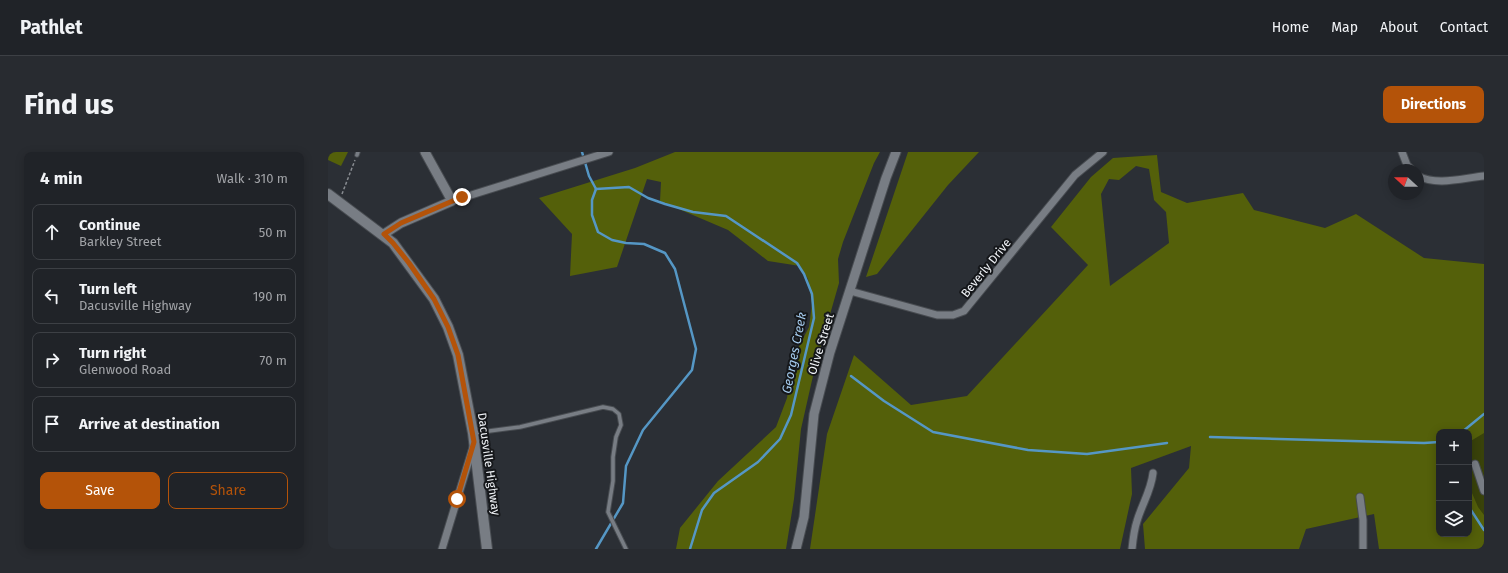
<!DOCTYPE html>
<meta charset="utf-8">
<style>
:root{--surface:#202328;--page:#282b30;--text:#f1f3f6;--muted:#a2a4a8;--line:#3d4045;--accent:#b45309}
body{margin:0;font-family:"Fira Sans",sans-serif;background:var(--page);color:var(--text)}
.controls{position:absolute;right:12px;bottom:12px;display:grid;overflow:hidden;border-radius:8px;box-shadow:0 2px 10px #0003}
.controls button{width:36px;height:36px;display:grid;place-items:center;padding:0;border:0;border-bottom:1px solid var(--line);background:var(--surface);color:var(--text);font:20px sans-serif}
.compass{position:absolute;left:1060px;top:12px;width:36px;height:36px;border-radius:50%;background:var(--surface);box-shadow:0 2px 10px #0003;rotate:291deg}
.stop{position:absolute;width:12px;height:12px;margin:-9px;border:3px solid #b45309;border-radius:50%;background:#fff}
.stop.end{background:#b45309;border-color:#fff;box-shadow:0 1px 4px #0008}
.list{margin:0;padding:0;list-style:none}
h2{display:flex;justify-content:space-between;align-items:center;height:52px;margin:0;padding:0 16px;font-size:17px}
h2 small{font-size:13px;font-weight:400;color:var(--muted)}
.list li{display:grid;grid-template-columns:26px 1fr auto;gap:12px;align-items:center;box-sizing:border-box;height:56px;margin:0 8px 8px;padding:0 8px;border:1px solid var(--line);border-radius:8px}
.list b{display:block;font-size:15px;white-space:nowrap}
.list p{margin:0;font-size:13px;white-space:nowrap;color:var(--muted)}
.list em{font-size:13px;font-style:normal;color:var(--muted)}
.actions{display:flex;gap:8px;padding:12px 16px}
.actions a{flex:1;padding:9px 0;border:1px solid var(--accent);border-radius:8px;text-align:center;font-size:14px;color:var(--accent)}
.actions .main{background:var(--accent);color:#fff}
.icon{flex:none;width:22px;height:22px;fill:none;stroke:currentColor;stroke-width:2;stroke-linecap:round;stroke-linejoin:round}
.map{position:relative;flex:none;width:1156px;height:397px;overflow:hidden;border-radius:8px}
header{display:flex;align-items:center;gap:24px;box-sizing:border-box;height:56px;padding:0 20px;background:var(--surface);border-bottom:1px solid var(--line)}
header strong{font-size:19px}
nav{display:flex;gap:22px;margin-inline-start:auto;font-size:14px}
.intro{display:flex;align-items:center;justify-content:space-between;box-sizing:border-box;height:96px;padding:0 24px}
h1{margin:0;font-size:28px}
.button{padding:10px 18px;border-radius:8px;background:var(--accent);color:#fff;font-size:14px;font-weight:700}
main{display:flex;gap:24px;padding:0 24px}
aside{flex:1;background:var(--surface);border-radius:8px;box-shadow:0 2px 10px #0003}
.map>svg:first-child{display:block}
.green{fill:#39420a}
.forest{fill:#54600a;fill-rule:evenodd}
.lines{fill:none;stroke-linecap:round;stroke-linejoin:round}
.stream{stroke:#5597c5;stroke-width:2.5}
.service-casing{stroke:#484c51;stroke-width:5.5}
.minor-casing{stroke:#484c51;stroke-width:9}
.tertiary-casing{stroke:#484c51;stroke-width:11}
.secondary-casing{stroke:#484c51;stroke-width:12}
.path{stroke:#888c91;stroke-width:1.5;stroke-dasharray:3 2;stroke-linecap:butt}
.service{stroke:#787d84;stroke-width:3.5}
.minor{stroke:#787d84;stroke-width:7}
.tertiary{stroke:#787d84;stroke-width:9}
.secondary{stroke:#787d84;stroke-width:10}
.route{stroke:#b45309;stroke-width:5}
.labels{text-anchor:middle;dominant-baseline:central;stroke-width:4;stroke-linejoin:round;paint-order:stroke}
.street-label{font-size:12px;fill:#f0f3f7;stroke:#15171a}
.water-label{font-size:13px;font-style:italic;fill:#a4caec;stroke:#15171a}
</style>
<header>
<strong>Pathlet</strong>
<nav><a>Home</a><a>Map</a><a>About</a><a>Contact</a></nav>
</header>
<div class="intro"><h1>Find us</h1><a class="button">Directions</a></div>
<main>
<aside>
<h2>4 min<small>Walk · 310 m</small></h2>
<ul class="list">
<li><svg class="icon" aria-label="ahead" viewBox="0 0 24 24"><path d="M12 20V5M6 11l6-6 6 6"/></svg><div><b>Continue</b><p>Barkley Street</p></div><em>50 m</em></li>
<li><svg class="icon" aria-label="left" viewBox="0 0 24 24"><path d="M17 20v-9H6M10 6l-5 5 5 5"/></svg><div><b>Turn left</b><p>Dacusville Highway</p></div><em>190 m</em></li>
<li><svg class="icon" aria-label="right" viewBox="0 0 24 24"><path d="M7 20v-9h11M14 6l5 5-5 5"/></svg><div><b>Turn right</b><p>Glenwood Road</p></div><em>70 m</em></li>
<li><svg class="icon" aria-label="arrive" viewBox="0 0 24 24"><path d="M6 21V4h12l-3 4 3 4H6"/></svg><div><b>Arrive at destination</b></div></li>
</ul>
<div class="actions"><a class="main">Save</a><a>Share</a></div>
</aside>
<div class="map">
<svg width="1156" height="397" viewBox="0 0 1156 397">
<rect width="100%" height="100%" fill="#2b2f35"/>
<polygon class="green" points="1156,217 1156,397 1141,382 1141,280"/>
<g class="forest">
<polygon points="0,0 20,0 13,14 0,8"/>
<polygon points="347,0 552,0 546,11 515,90 510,107 511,131 487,215 473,277 466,347 458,397 348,397 352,376 390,329 448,275 459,246 465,206 481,175 484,152 480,127 472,114 440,109 400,78 332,49 333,30 319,27 289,115 242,124 244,82 211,46 307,16"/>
<polygon points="580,0 651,0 620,33 549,122 538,125"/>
<path d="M 829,3 L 833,40 L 859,51 L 915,41 L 926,58 L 997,76 L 1028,62 L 1096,106 L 1156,112 L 1156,281 L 1141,290 L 1141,280 L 1111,280 L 1111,382 L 1141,382 L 1141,334 L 1150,355 L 1156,363 L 1156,397 L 1051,397 L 1046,362 L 978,377 L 971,397 L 817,397 L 815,372 L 861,316 L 863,294 L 803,316 L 804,342 L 792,397 L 482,397 L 499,282 L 526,203 L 583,253 L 639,244 L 760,113 L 723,75 L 763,25 L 785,6 ZM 808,14 L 821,17 L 826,48 L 838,60 L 841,91 L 782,134 L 773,42 L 781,27 L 791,28 Z"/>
</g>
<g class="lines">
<g class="stream">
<polyline points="254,0 261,24 268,37"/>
<polyline points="268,37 301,35 320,46 337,52 365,60 398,64 469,111 476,122 484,142 486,166 463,263 452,287 430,310 386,341 374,358 362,397"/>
<polyline points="523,224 556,249 605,280 700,298 759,302 839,291"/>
<polyline points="1134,280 1156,262"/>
<polyline points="882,285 1096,291 1111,290"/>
<polyline points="1141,355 1156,378"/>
<polyline points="268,397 295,351 298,314 315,278 364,218 368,197 347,117 337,101 316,92 298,91 284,88 270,80 264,63 264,48 268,37"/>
</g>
<g class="service-casing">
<g id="service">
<polyline points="29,3 30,0"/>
<polyline points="146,281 192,275 275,255 285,257 291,262 293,273 288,285 285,305 285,329 280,360 298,397"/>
</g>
</g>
<g class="minor-casing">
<g id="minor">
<polyline points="1074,0 1079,13 1084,18"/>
<path d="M 1090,24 C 1109,34 1135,26 1156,24"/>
<polyline points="124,49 281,0"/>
<polyline points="522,139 609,163 625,163 636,159 747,23 775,0"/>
<polyline points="1147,312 1156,339"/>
<polyline points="1032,345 1035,368 1035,397"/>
<polyline points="114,397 146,292"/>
<path d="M 804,397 C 805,387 806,378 809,369 C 814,352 823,339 825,321"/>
</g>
</g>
<g class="tertiary-casing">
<g id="tertiary">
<polyline points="56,82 73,71 124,49 97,0"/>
<polyline points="468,397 476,365 486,262 502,200 558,26 568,0"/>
</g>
</g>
<g class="secondary-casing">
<polyline id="secondary" points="0,42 65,91 106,147 120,175 130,203 145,281 159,397"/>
</g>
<polyline class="path" points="14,42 27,8"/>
<use href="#service" class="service"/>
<use href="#minor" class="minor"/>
<use href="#tertiary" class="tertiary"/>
<use href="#secondary" class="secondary"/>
</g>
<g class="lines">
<polyline class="route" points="129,347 146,290 130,203 120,175 106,147 81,111 65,91 56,82 73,71 134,45"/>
</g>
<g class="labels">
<g class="street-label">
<text transform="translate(658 116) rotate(-51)">Beverly Drive</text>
<text transform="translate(493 192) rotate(-73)">Olive Street</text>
<text transform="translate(161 312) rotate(82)">Dacusville Highway</text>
</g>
<g class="water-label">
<text transform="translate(466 201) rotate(-79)">Georges Creek</text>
</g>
</g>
</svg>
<div class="controls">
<button>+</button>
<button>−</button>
<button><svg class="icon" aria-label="layers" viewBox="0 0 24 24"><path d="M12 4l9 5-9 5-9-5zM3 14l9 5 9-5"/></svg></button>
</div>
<svg class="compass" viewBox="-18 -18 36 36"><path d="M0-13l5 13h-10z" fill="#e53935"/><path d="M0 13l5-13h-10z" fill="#a2a4a8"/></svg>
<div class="stop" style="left:129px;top:347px"></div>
<div class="stop end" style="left:134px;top:45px"></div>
</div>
</main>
